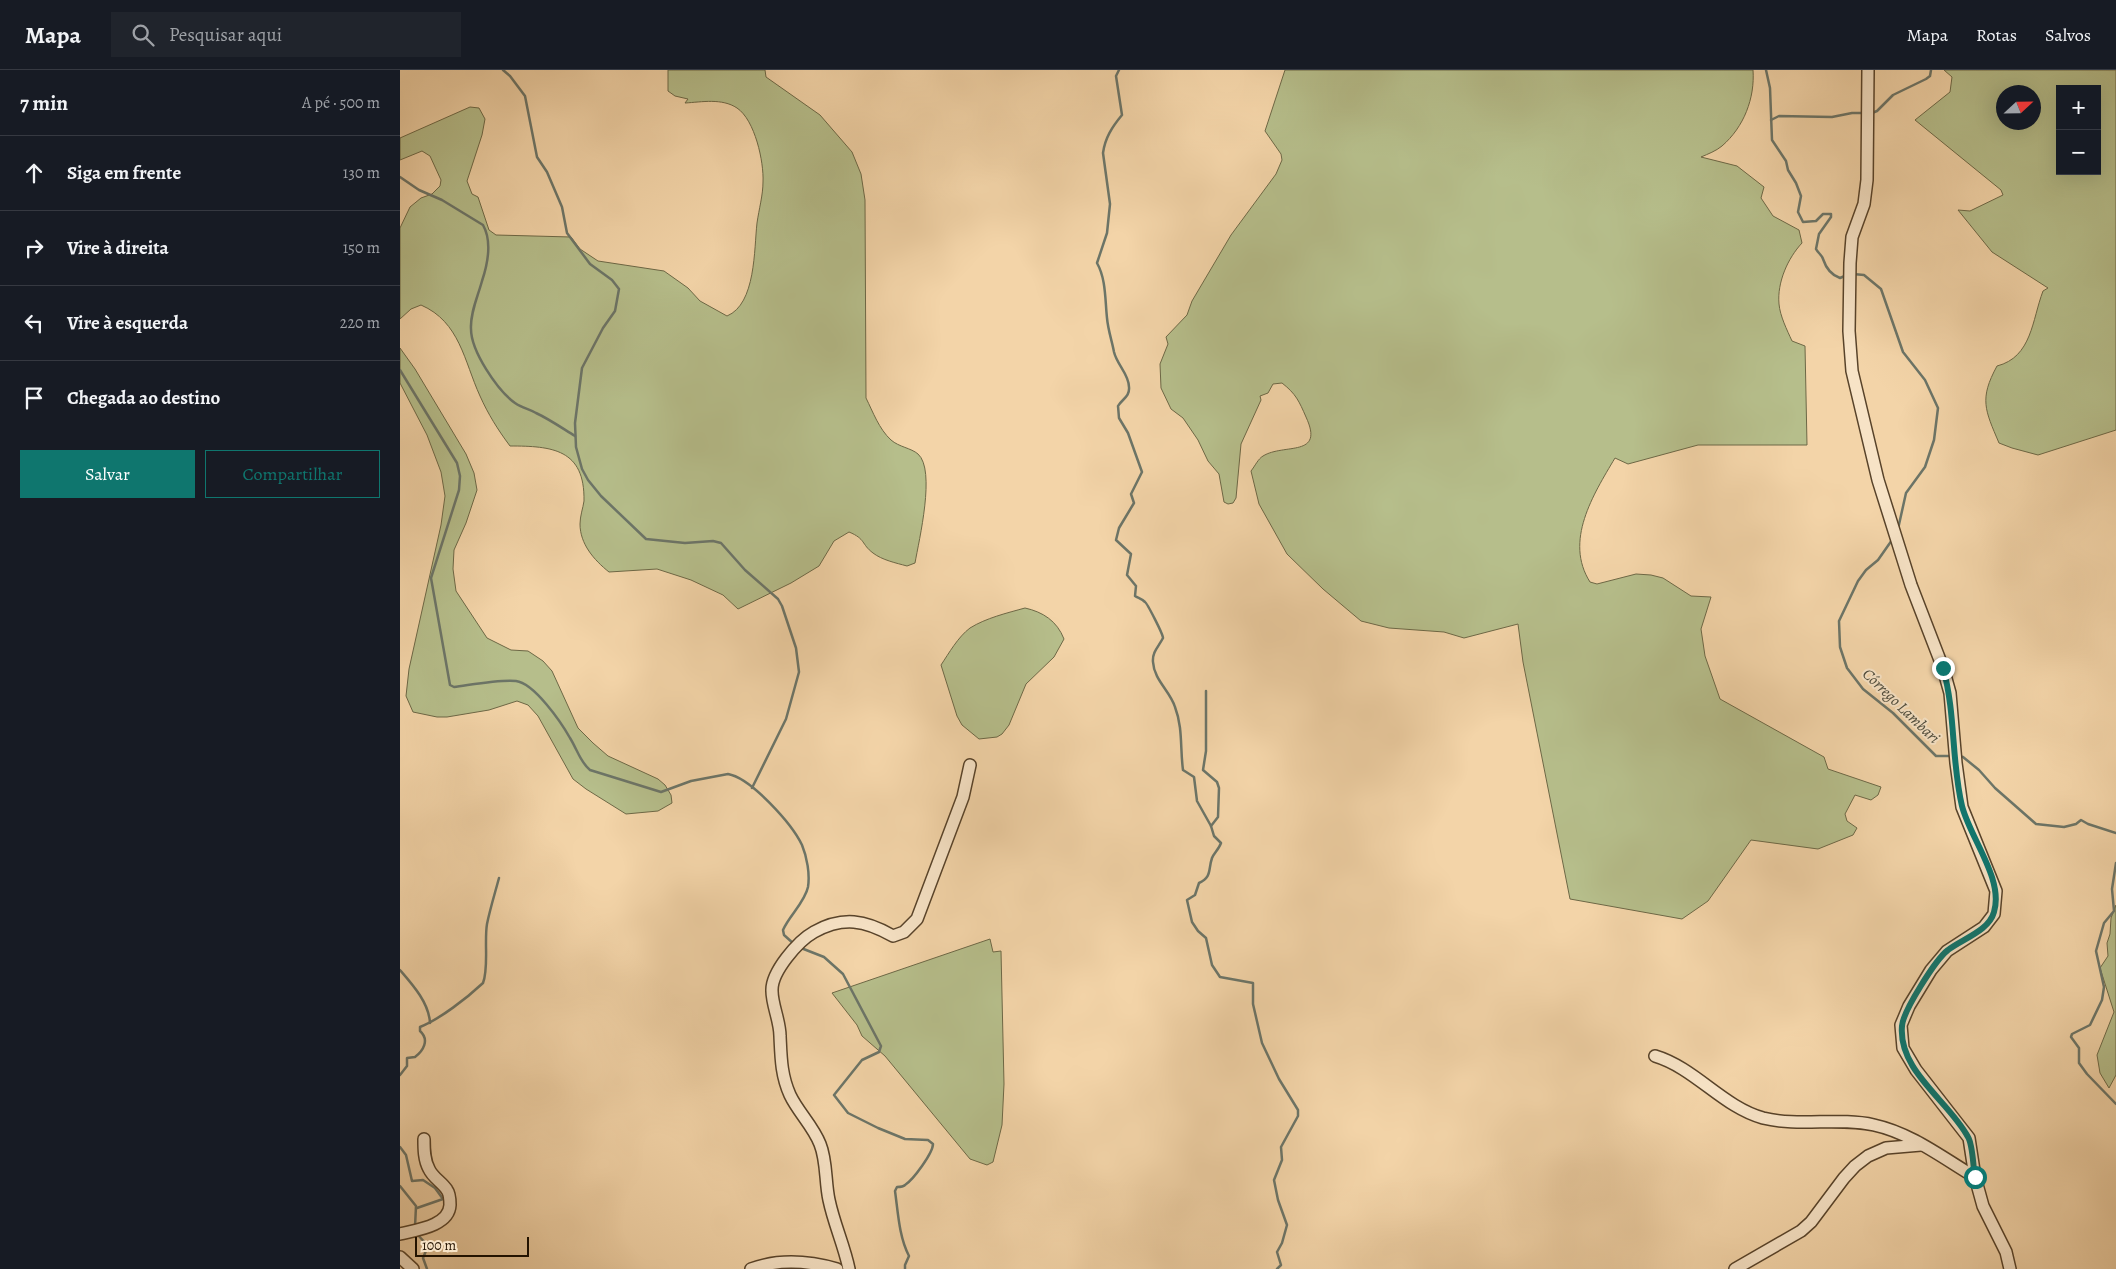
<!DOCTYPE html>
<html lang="pt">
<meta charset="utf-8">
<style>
:root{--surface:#171b24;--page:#20242c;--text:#f1f3f6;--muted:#9ea1a6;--line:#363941;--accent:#0f766e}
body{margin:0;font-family:Alegreya,serif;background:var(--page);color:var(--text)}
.controls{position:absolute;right:15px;top:15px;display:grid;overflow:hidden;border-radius:0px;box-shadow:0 5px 20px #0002}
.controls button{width:45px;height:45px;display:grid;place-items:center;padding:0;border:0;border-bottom:1px solid var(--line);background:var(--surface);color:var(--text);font:25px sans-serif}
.compass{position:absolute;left:1596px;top:15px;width:45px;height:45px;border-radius:50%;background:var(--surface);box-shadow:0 5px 20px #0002;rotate:68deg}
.scale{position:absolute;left:15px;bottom:12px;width:114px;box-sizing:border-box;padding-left:5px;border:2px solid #241300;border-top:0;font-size:14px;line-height:18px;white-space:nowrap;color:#241300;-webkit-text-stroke:4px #f7e3c6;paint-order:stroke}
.stop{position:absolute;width:15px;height:15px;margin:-11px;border:4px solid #0f766e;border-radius:50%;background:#fff}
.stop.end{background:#0f766e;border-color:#fff;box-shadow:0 1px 5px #0008}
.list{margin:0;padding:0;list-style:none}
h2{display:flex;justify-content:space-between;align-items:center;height:65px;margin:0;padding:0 20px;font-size:21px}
h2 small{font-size:16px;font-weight:400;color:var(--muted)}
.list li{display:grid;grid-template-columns:32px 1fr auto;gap:15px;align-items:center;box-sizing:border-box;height:75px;padding:0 20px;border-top:1px solid var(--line)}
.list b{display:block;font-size:19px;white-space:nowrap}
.list em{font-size:16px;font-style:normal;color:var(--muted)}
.actions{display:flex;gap:10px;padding:15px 20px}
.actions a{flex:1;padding:11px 0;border:1px solid var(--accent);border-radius:0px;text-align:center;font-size:18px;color:var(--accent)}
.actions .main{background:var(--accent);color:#fff}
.icon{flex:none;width:28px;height:28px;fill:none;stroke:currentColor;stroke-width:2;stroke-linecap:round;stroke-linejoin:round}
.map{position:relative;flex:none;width:1716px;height:1199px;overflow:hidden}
header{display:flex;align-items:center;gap:30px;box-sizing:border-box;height:70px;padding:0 25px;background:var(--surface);border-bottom:1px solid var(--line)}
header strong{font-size:24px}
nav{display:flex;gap:28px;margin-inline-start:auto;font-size:18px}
.search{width:350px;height:45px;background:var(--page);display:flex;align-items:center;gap:12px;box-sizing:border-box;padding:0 18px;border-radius:0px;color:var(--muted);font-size:19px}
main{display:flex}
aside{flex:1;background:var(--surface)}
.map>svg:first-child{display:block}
.green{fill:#b6be8b;stroke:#6d6846;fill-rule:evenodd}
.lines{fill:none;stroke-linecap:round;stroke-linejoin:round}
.stream{stroke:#6c7568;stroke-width:2.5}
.minor-casing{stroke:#58432a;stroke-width:14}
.minor{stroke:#f7e3c6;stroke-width:11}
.route{stroke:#0f766e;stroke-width:6}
.labels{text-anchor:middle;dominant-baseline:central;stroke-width:4;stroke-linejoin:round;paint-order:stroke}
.water-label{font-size:16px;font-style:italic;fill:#4e4c3d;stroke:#f7e3c6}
</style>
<header>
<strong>Mapa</strong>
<div class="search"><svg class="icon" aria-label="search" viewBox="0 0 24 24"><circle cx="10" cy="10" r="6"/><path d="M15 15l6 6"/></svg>Pesquisar aqui</div>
<nav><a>Mapa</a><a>Rotas</a><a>Salvos</a></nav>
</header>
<main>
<aside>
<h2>7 min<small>A pé · 500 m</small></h2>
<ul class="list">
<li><svg class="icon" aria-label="ahead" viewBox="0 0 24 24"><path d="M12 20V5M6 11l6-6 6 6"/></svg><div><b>Siga em frente</b></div><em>130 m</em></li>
<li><svg class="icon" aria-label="right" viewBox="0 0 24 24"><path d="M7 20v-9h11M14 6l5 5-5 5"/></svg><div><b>Vire à direita</b></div><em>150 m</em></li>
<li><svg class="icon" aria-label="left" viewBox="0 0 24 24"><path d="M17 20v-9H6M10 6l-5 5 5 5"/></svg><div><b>Vire à esquerda</b></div><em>220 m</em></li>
<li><svg class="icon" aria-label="arrive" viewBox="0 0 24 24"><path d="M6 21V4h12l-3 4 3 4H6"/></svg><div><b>Chegada ao destino</b></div></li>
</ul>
<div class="actions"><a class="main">Salvar</a><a>Compartilhar</a></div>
</aside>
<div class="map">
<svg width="1716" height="1199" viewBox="0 0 1716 1199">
<rect width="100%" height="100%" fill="#f3d4a8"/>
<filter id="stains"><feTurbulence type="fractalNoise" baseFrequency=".004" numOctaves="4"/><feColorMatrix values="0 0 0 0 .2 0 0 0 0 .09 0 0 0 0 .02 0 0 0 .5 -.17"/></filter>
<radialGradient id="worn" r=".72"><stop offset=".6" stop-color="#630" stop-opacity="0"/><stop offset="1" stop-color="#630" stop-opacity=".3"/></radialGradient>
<g class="green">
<path d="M 268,0 L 365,0 L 366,7 L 420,45 L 452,82 L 461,104 L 465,130 L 466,328 C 473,342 479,359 491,370 C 499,377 511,378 518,384 C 536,400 519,470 515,493 L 507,496 C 496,493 482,490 473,483 C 461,474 466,469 449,462 L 434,471 L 419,496 L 391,513 L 338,539 L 323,525 L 291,510 L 257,499 L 209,502 C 194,490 180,474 180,454 C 180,446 183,438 184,431 C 185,379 152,376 110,376 C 98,360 88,344 80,326 C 64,291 60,252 21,235 L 11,239 L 0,249 L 0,158 L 10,137 L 21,128 L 32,124 L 40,116 L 41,110 L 30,86 L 22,81 L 0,90 L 0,68 L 70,37 L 79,38 L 85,49 L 82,65 L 67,111 L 72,124 L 78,127 L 89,160 L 96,165 L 171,167 L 180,179 L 198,191 L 264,201 L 288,218 L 300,231 L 327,246 C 356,234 354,179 357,153 C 359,139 363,125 363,112 C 364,92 355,50 337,38 C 322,28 302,32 285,33 L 288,29 L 275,26 L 268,21 Z"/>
<path d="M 885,0 L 1353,0 C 1355,28 1344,57 1322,76 C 1316,81 1308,84 1301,87 L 1337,96 L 1364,117 L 1361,128 L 1373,146 L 1399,160 L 1402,173 C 1388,188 1377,212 1379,234 C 1380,246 1387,260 1392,271 L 1405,276 L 1407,375 L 1298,375 L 1228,394 L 1215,388 C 1193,425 1164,471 1190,512 L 1197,514 L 1236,504 L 1251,505 L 1263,508 L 1291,526 L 1311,527 L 1301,559 L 1305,586 L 1320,629 L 1424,687 L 1428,699 L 1481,717 L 1478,725 L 1471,730 L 1455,725 L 1445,744 L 1447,751 L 1457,758 L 1453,765 L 1418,779 L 1351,770 L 1308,831 L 1282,849 L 1170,829 L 1123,592 L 1118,554 L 1064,568 L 1044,562 L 989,558 L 961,551 L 923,519 L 887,484 L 859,434 L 851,401 C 855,396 858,389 863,386 C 884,373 925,388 906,347 C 899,331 896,324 882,313 L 873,314 L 868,323 L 860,326 L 861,330 L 841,374 L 836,428 L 833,433 L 828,434 L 824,432 L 819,404 L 808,391 L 798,370 L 783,348 L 771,339 L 761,318 L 760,294 L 768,274 L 766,267 L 787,245 L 792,231 L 831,165 L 876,104 L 882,90 L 881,84 L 865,61 Z"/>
<path d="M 1544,0 L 1716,0 L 1716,360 L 1638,385 L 1612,378 L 1599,373 C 1585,340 1579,329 1597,296 C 1632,287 1632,250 1643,221 L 1648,218 L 1592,182 L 1558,140 L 1570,141 L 1603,125 L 1601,120 L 1515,50 L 1550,22 L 1552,7 ZM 1660,19 L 1697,19 L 1697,101 L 1660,101 ZM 1604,22 L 1634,22 L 1634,52 L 1604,52 Z"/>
<polygon points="0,278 15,299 66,384 74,403 77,420 66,453 54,480 53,499 56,521 87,568 111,580 128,581 143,591 152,601 178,658 193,673 208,686 258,709 265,715 271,725 272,733 258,741 226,744 186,719 173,709 138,646 128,635 117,631 89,640 47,647 37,647 13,642 6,626 9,599 41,455 45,426 41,402 27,365 0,313"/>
<path d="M 625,538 C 643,542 657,551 664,569 L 654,587 L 626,614 L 609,655 L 602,664 L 597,667 L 579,669 L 562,655 L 557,646 L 541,595 C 549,583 558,567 570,558 C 586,548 607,543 625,538 Z"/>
<polygon points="1716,835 1716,1005 1709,1018 1700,1003 1697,985 1714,942 1700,898 1708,886 1707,873 1710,864 1711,848"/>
<polygon points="590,869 593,882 601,881 604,1014 602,1055 593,1092 587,1095 570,1089 485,986 462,966 457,955 432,923"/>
</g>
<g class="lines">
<g class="stream">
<polyline points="103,0 110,6 125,26 137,87 147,102 162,137 167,163 190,194 212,210 219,219 215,241 203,258 182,298 175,353 176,377 182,399 188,410 201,426 246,469 285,473 313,471 321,473 345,500 378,529 382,536 396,578 399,602 386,649 352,718"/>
<path d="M 719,0 L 716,6 L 722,45 C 712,57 705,68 703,83 L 710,134 L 707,163 L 697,193 C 706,209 705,229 707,248 C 708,260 712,271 714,282 C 717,295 729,304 729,317 C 730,327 722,329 718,336 L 719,348 L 728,363 L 742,402 L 731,424 L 734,433 L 719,458 L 716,470 L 731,484 L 727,505 L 736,516 L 735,526 C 738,528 742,529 745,532 C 747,533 763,564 763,568 C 759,576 752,582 753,592 C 754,610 770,621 775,637 C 783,658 780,678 783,700 L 794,707 L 797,731 L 811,756 L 814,766 L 821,773 C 819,779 814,783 812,788 C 808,800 812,807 799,813 L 795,825 L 787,830 L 792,852 L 798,861 L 806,868 L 812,895 L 820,907 L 853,913 L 853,934 L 862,973 L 879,1009 L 898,1040 L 898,1046 L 881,1077 L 882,1090 L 874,1110 L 878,1130 L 887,1155 L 882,1173 L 877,1182 L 881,1195 L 877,1199"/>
<path d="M 1366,0 L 1370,18 L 1372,70 L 1386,91 L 1388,100 L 1396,113 L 1401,126 L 1398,142 L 1403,152 L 1416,151 L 1423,144 L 1431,144 L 1431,147 L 1419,164 L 1416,179 C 1418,183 1422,185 1423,189 C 1426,198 1431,205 1440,208 L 1447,205"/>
<polyline points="1472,43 1477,41 1493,25 1526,9 1530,6 1531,0"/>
<polyline points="1371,50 1379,46 1432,47 1452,43 1464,43"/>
<path d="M 0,107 L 19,120 L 42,130 L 83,155 C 92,171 88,193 82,211 C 78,226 70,243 71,259 C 71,281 97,320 115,333 C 122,338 129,339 136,343 C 149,349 162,358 175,366"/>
<polyline points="1453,204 1464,205 1481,219 1503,282 1525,310 1538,338 1534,370 1525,397 1506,423 1498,459"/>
<path d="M 0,300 L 57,393 L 60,406 L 59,420 L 31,508 L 50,615 L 54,617 C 70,615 101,609 116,611 C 134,613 161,652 170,668 C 177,679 180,692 190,700 L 261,722 L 291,711 L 328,704 C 351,708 392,754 402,775 C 407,787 410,804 408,817 C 405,832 389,846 383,860 L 384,865 L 394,874"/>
<polyline points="1492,470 1478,490 1466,500 1458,511 1439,551 1440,577 1447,598 1463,619 1493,643 1536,686 1551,686"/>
<polyline points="806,621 806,681 803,700 817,712 819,718 818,747 811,756"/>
<polyline points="1559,686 1563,687 1579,700 1595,718 1636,754 1664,757 1676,754 1681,750 1688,754 1716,763"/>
<polyline points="1716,793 1712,819 1714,841 1704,853 1696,881 1704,917 1702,930 1690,955 1672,964 1671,967 1679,978 1679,993 1687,1004 1716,1034"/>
<path d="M 401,878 L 424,887 L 443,904 L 481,976 L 479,982 L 462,990 L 434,1025 L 448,1043 L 478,1058 L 505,1069 L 528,1070 L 533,1074 C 533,1083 513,1110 505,1115 C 503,1117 500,1117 497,1117 L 495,1121 C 498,1142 499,1167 509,1186 L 505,1195 L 505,1199"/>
<path d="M 0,900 C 13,915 29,933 30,953"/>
<path d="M 0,1005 L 7,996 L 7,988 L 15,987 C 23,981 30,970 20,961 L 20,957 C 40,949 67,928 83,913 C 89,898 84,871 87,854 C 90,839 95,823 99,808"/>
<polyline points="0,1077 6,1085 12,1111 23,1110 35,1118 43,1129 17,1138"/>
<polyline points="0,1116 16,1136 15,1157"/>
<polyline points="17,1164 28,1176 23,1188 27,1199"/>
</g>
<g class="minor-casing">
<g id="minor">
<polyline points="1468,0 1467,110 1464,134 1452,167 1450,193 1449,261 1452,301 1478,410 1511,515 1543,598 1550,623 1556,693 1562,737 1596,821 1594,844 1584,857 1547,881 1531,900 1509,936 1501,955 1503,978 1516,1000 1569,1068 1575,1107 1583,1136 1606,1182 1610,1199"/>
<path d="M 1255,986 C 1295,998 1323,1037 1363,1048 C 1399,1057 1438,1047 1474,1055 C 1511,1063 1543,1088 1575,1107"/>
<path d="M 0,1164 C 16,1160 49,1156 50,1135 C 50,1130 50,1124 47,1120 C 42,1112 33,1108 29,1099 C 24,1090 24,1079 24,1069"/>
<polyline points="0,1187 13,1199"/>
<path d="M 351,1199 C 378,1189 409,1191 437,1199"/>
<path d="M 449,1199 C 444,1175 434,1154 429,1130 C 425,1112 427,1091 420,1074 C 413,1056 398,1042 390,1025 C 381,1005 381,987 380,966 C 380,951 372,935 372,921 C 371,902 398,871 414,862 C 443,846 465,850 493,866 L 504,862 L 517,849 L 563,727 L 570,695"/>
<polyline points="1335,1199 1401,1161 1411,1152 1444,1108 1455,1096 1468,1086 1486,1078 1521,1075"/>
</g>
</g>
<use href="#minor" class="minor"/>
</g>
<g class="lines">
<path class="route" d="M 1543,598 C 1556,644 1551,690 1562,736 C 1570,768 1604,809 1594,842 C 1589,861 1562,869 1548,880 C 1536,889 1503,941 1502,956 C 1498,1001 1549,1031 1568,1067 C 1573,1075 1573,1097 1575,1107"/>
</g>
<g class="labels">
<g class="water-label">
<text transform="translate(1501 636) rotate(44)">Córrego Lambari</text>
</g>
</g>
<rect width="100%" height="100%" filter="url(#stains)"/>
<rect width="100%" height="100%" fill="url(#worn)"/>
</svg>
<div class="controls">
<button>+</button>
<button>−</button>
</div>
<svg class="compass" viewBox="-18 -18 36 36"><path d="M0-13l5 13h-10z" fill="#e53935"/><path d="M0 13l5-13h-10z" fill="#9ea1a6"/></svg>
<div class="scale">100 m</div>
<div class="stop" style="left:1575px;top:1107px"></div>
<div class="stop end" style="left:1543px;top:598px"></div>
</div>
</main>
